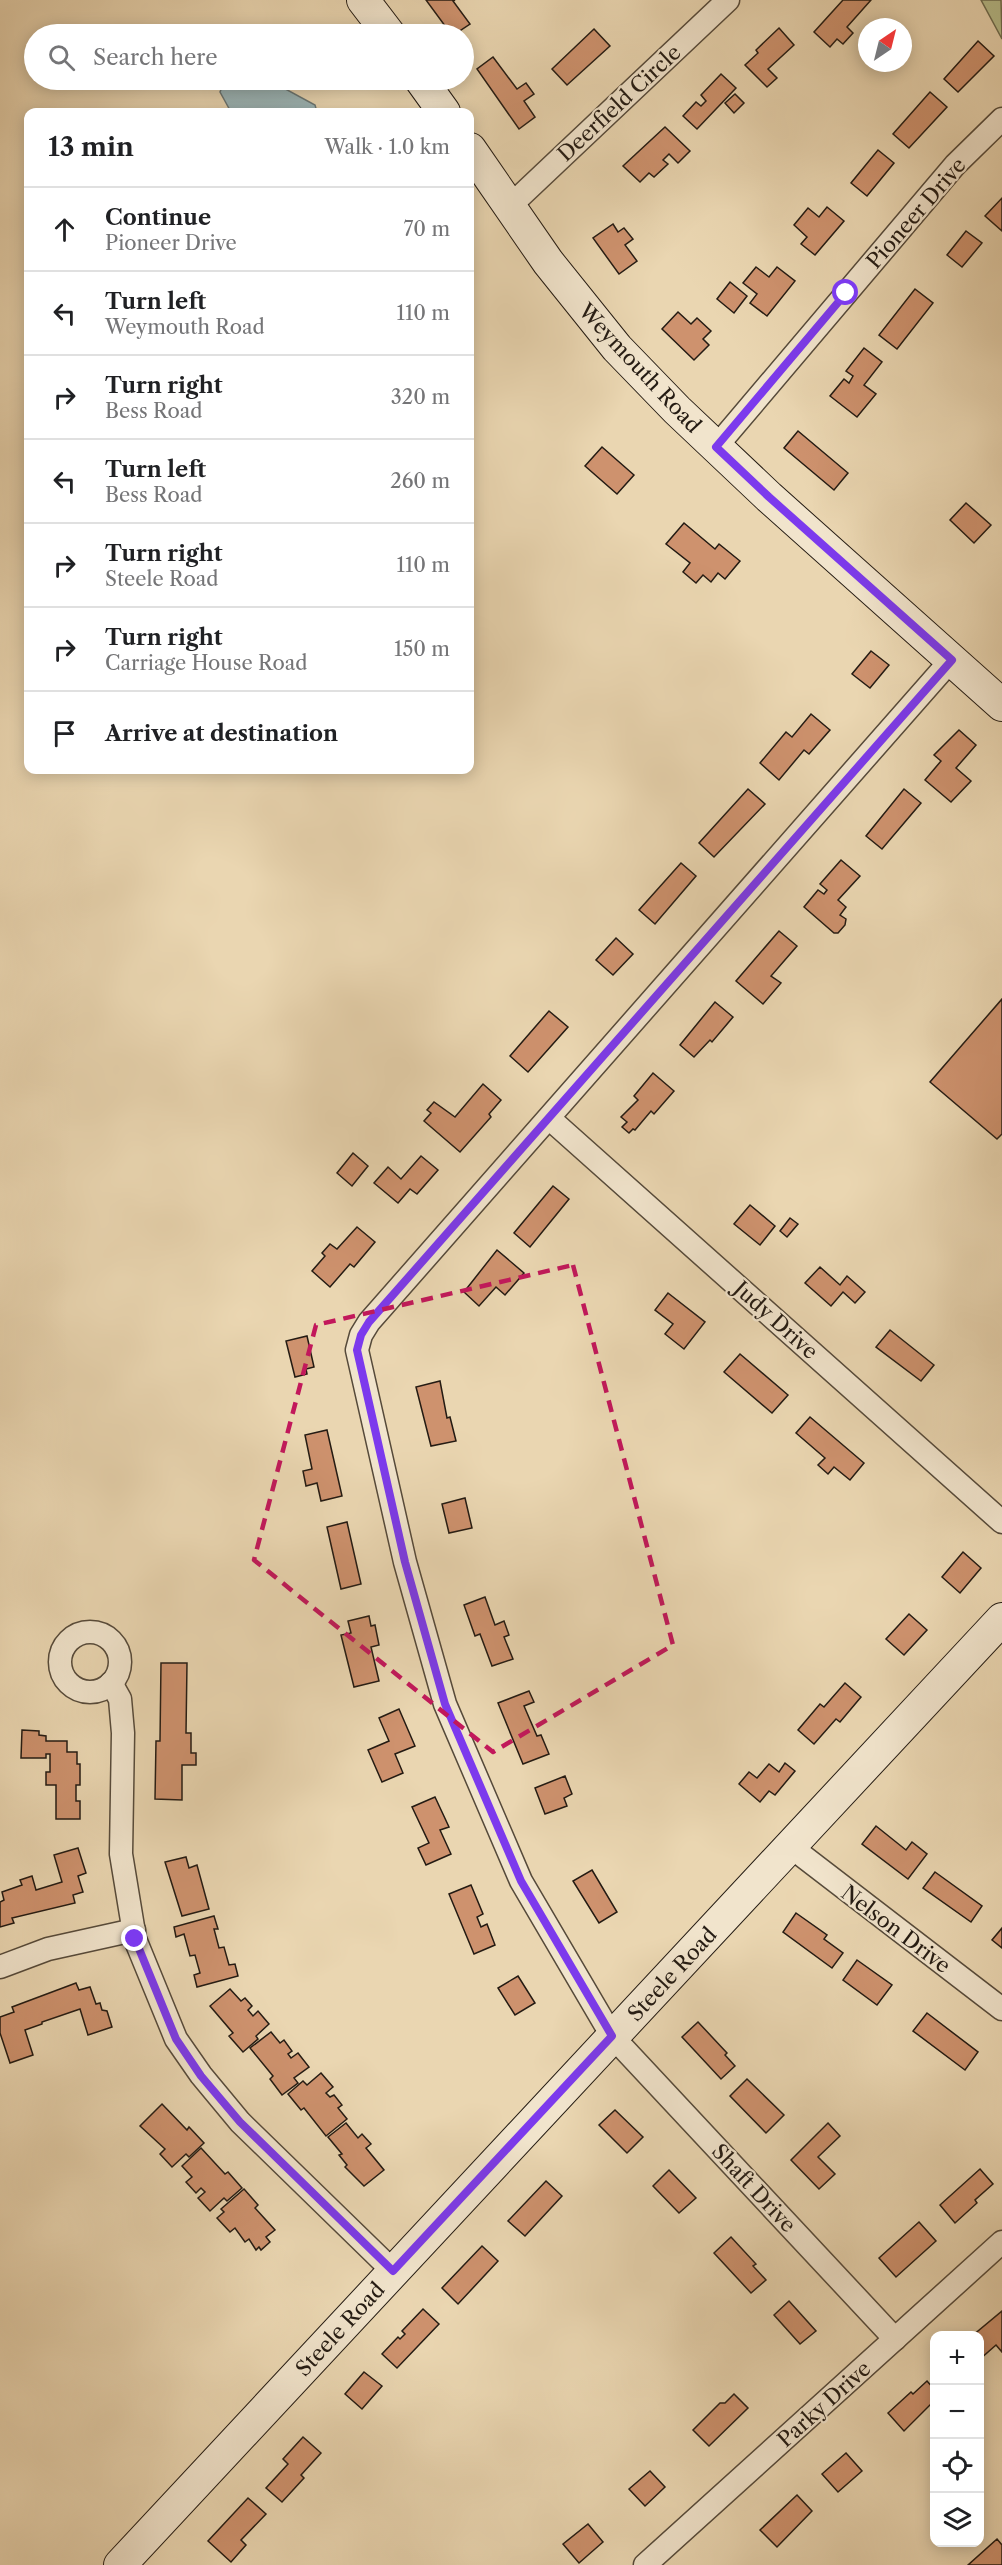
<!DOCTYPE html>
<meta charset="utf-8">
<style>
:root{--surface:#fff;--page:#f2f2f2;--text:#202124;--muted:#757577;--line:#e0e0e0}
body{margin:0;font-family:"Libre Caslon Text",serif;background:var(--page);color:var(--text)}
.controls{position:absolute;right:18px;bottom:18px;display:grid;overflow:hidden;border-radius:12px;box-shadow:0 3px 15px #0003}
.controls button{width:54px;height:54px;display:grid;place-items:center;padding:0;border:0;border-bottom:2px solid var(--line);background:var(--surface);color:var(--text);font:30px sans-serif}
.compass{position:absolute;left:858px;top:18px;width:54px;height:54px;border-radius:50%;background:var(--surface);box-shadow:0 3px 15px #0003;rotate:35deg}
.stop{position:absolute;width:18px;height:18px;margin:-14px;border:4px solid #7c3aed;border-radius:50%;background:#fff}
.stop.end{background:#7c3aed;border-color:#fff;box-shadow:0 2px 6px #0008}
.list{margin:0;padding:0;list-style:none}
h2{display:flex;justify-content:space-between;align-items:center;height:78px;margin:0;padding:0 24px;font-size:26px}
h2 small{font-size:20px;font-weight:400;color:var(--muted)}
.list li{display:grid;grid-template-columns:39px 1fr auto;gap:18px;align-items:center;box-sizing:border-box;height:84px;padding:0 24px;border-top:2px solid var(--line)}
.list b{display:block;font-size:22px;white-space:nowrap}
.list p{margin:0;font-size:20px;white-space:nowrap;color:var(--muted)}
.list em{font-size:20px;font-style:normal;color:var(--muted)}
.icon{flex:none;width:33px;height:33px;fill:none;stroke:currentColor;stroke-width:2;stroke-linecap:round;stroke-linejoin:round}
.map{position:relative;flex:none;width:1002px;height:2565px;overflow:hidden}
.search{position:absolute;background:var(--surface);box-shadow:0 3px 15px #0003;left:24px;top:24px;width:450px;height:66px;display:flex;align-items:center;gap:15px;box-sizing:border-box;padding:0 21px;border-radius:33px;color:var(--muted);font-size:22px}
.panel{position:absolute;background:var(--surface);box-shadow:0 3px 15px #0003;left:24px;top:108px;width:450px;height:666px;border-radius:12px}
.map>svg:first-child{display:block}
.green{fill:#b7be8c;stroke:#6e6c50;stroke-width:1.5}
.water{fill:#9db6b7;stroke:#6d7875;stroke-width:1.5}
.building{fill:#ce926e;stroke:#241b13;stroke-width:1.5}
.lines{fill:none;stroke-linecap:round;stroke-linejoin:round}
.street-casing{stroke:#564a3a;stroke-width:25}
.secondary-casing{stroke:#241b13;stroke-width:34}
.street{stroke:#f1e4cc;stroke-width:22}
.secondary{stroke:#f1e4cc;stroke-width:32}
.route{stroke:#7c3aed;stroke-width:8}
.marked{fill:none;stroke:#c2185b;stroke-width:4.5;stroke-dasharray:12 8;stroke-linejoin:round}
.labels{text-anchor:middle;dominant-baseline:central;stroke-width:4.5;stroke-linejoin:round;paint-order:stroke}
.street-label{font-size:21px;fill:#241b13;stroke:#f1e4cc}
</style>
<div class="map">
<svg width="1002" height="2565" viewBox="0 0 1002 2565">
<rect width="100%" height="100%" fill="#ead6b1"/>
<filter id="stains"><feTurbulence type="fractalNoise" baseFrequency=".00333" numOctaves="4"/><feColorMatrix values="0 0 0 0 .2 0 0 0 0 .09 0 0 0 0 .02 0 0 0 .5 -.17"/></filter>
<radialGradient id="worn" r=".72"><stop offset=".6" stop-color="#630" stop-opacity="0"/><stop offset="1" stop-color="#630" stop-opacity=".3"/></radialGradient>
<polygon class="green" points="981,0 1001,0 1002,39"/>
<polygon class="water" points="225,80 269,80 315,105 317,112 231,112 220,92"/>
<g class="building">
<polygon points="426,0 455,0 453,1 470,24 455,34 451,34"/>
<polygon points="843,0 871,0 847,27 853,33 843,44 837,39 830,47 814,32"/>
<polygon points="779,28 794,45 768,69 777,78 767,87 745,65 758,53 756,50"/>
<polygon points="594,29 610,46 567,85 552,69"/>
<polygon points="978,41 994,56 958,92 944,79"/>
<polygon points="493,57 517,89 526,83 534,94 524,101 535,117 519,129 477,69"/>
<polygon points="721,74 736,88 697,129 683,116 696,102 701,106 706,101 701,95"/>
<polygon points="930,92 947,107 909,148 893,134"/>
<polygon points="735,94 744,103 734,113 725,103"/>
<polygon points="665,127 690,151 678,163 669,154 663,160 668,164 654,177 649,173 640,182 623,166"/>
<polygon points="878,150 894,163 867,196 851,183"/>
<polygon points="1002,198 1002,231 985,216"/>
<polygon points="827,207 844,221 815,255 801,244 807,237 794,225 808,208 819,217"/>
<polygon points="613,224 618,232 624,228 633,239 625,245 637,261 619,274 593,238"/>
<polygon points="966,231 982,243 962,267 947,255"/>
<polygon points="756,267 769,277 777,267 795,281 767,316 750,303 757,294 743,283"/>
<polygon points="730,282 747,296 734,313 717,299"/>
<polygon points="915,289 933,303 897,349 879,335"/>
<polygon points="678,312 691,324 697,318 711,331 703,339 709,345 694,360 662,329"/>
<polygon points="864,348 882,362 864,385 876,394 857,417 830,396 844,379 849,383 853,376 846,371"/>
<polygon points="798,431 848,473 834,490 784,448"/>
<polygon points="602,447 634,475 617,494 585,466"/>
<polygon points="966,503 991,525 974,543 950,520"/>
<polygon points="684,523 715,549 719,544 740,561 725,579 718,573 711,582 703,575 696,583 683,572 690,563 666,544"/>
<polygon points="871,651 889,665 870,688 852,674"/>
<polygon points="811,714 830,730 809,754 804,750 779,780 760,763 786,732 792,737"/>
<polygon points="959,730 976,745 956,768 971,781 951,802 925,780 941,761 934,755"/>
<polygon points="748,789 765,804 714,857 699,843"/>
<polygon points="904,789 921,803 882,849 866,836"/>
<polygon points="841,860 860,876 838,900 846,907 840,915 846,919 845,925 838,933 834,933 804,907 818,890 824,894 827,890 820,884"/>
<polygon points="681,863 696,876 655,924 639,910"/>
<polygon points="779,931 797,946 771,976 781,983 763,1004 736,981"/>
<polygon points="616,938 633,954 613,975 596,960"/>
<polygon points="1002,999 1002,1134 997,1139 930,1082"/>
<polygon points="715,1002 733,1017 712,1042 710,1040 694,1057 680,1045"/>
<polygon points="549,1011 568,1027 528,1072 510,1056"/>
<polygon points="653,1073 674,1091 654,1114 651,1111 635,1130 633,1129 629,1133 622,1127 627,1122 621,1117 638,1100 634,1096"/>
<polygon points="483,1084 501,1100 489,1114 491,1117 460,1152 424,1121 431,1113 427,1110 434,1102 455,1117"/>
<polygon points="353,1153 368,1166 352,1186 337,1173"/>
<polygon points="421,1156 438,1170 417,1194 410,1189 398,1203 374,1183 388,1167 401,1179"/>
<polygon points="553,1186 569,1199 530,1247 514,1233"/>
<polygon points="750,1205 775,1226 760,1245 734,1224"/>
<polygon points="790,1218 798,1224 787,1237 780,1231"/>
<polygon points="357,1227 375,1242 354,1267 350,1264 330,1287 312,1271 325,1256 322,1253 330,1244 337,1249"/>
<polygon points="497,1250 524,1273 505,1295 496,1287 479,1306 464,1292"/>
<polygon points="820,1267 840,1285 847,1276 865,1292 855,1303 843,1292 831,1306 805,1283"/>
<polygon points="668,1293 705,1322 684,1349 665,1334 673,1324 655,1310"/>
<polygon points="890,1330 934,1365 921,1381 876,1347"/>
<polygon points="307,1336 314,1367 306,1369 307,1374 295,1377 286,1341"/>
<polygon points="740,1354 788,1395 772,1413 724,1372"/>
<polygon points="440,1381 447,1418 450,1417 456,1441 431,1446 416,1387"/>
<polygon points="810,1417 864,1463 850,1480 834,1467 828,1474 818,1465 825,1458 796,1433"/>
<polygon points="327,1430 342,1496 321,1501 317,1483 306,1486 303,1471 312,1469 305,1435"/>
<polygon points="465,1498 472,1528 449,1533 442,1504"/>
<polygon points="347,1522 361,1584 341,1589 327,1527"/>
<polygon points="963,1552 981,1568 960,1593 942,1577"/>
<polygon points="485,1597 495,1625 504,1621 509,1635 504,1637 513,1659 492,1666 480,1634 475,1636 464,1605"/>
<polygon points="909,1614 927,1630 904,1655 886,1639"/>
<polygon points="369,1616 371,1626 375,1625 379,1645 371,1647 379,1681 354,1687 341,1635 351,1633 348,1621"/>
<polygon points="161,1663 187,1663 186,1733 191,1733 191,1753 196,1753 196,1765 182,1765 182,1800 155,1799 156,1741 160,1741"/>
<polygon points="845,1683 861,1697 840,1722 836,1719 814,1744 798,1730 820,1704 824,1707"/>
<polygon points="529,1691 534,1702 524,1706 537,1736 541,1735 549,1754 523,1764 498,1703"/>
<polygon points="399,1709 415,1746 395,1754 403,1773 382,1782 368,1750 389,1741 379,1718"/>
<polygon points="22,1730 39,1731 39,1735 46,1736 46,1741 67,1741 67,1752 77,1752 77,1764 80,1764 80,1785 76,1785 76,1801 80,1801 80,1819 56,1819 56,1785 46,1785 46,1772 50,1772 50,1754 46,1754 46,1758 21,1758"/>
<polygon points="785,1763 795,1771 775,1795 769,1791 760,1802 739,1784 749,1772 757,1778 769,1764 779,1772"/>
<polygon points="565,1776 572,1794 564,1798 567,1806 545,1814 535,1788"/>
<polygon points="435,1797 449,1827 440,1830 451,1854 426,1865 418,1848 429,1843 412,1807"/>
<polygon points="876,1826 906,1850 912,1842 927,1854 908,1879 862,1844"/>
<polygon points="78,1848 86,1873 78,1876 83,1892 73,1895 75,1903 12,1918 14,1923 0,1927 0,1902 4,1900 2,1892 22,1885 20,1880 32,1876 36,1890 62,1882 54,1855"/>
<polygon points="186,1857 189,1868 197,1865 209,1909 182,1916 165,1862"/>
<polygon points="592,1870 617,1912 599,1923 573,1881"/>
<polygon points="935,1872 982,1906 971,1922 923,1888"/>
<polygon points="471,1885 483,1914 477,1917 481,1927 487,1924 495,1945 474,1954 449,1894"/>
<polygon points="796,1913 827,1935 824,1939 843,1953 832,1968 783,1932"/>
<polygon points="214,1916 218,1929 214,1929 219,1948 224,1947 229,1965 235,1964 238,1976 197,1987 194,1975 200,1973 195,1955 190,1956 184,1934 176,1937 174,1927"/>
<polygon points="1002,1928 1002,1948 992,1940"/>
<polygon points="857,1960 892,1985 877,2005 843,1980"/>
<polygon points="518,1976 535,2003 515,2015 498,1988"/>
<polygon points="76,1983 79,1990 90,1987 96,2004 100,2003 102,2010 107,2011 112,2027 88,2035 80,2009 42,2022 42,2024 25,2030 33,2055 10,2063 0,2033 0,2017 14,2012 12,2007"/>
<polygon points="230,1989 241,2001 245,1998 252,2006 248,2010 253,2016 258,2011 269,2024 256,2036 258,2039 243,2052 229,2036 233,2033 210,2006"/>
<polygon points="927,2013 978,2052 965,2070 913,2031"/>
<polygon points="698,2022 727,2053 725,2055 735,2066 721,2079 682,2037"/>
<polygon points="271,2032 280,2043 284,2040 292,2051 288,2054 291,2058 298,2053 309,2067 294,2078 298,2083 282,2095 270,2079 273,2076 250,2048"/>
<polygon points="321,2073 333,2087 326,2093 330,2097 334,2095 342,2105 338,2108 347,2119 326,2136 304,2108 301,2110 288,2094 303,2081 307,2085"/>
<polygon points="747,2079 784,2115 766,2133 730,2096"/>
<polygon points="162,2104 187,2130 189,2127 204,2143 189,2157 186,2154 172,2167 160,2154 165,2149 140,2126"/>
<polygon points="615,2110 643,2137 627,2153 599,2125"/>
<polygon points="346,2123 358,2138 362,2134 371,2144 366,2148 384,2170 364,2186 345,2167 347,2165 339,2155 342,2154 328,2137"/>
<polygon points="828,2123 840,2136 818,2157 835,2174 819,2189 791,2160"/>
<polygon points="201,2148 225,2174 228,2172 242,2188 227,2201 224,2198 210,2211 198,2198 205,2192 201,2188 196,2193 186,2182 192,2177 182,2166"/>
<polygon points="980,2169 993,2184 975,2200 977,2203 955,2223 940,2205"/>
<polygon points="669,2170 696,2198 679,2213 653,2186"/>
<polygon points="546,2181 562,2196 525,2236 508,2221"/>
<polygon points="244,2189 258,2205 255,2208 275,2230 266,2237 270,2242 261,2250 259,2247 256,2250 249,2239 245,2242 235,2228 230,2232 217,2218 224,2212 221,2209"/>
<polygon points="919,2222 936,2241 896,2277 879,2258"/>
<polygon points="731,2237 756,2264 753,2266 766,2280 751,2293 714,2253"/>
<polygon points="482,2246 498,2261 458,2304 442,2288"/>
<polygon points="789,2301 816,2331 800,2344 774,2315"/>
<polygon points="423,2309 439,2324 397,2368 382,2354 398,2337 400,2339 405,2334 402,2331"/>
<polygon points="1002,2311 1002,2352 996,2345 980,2359 980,2336 972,2336"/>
<polygon points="364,2372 382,2386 362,2409 345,2394"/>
<polygon points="927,2381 934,2389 934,2401 904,2431 888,2413 911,2392 913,2394"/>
<polygon points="734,2394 748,2408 709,2446 693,2430 720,2403 725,2403"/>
<polygon points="303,2437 321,2453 301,2475 304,2478 282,2502 266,2488 288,2464 283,2459"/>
<polygon points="846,2453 862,2471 838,2492 822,2474"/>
<polygon points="650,2471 665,2487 645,2506 629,2489"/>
<polygon points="797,2495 812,2511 777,2547 760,2530"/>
<polygon points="248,2498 266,2514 241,2540 246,2545 231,2562 208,2541"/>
<polygon points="588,2524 603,2542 579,2563 563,2544"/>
<polygon points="997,2539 1002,2545 1002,2565 968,2565"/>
</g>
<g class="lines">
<g class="street-casing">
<g id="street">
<polyline points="510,206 728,0"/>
<polyline points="716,447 955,165 1002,119"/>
<polyline points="550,1119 1002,1522"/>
<circle cx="90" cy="1662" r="30"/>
<polyline points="111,1683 120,1699 123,1733 121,1854 135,1939 176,2039 201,2075 240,2122 393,2271"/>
<polyline points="791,1847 1002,2009"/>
<polyline points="0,1967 48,1949 134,1930"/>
<polyline points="895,2339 612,2036 521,1881 445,1704 405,1562 357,1350 361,1335 369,1322 952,659"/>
<polyline points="645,2565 1002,2242"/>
</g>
</g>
<g class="secondary-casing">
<g id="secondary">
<polyline points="363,0 389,34"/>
<polyline points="421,80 444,112"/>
<polyline points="470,149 548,262 617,348 677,410 769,497 1002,705"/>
<polyline points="120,2565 1002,1619"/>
</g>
</g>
<use href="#street" class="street"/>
<use href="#secondary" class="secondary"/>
</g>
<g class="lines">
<polyline class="route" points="135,1939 176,2039 201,2076 240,2122 393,2271 612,2036 521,1881 445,1704 405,1562 357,1350 361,1335 369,1322 952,660 769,497 716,447 846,293"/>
</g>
<path class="marked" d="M 573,1265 L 673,1645 L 493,1752 L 254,1560 L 316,1325 Z"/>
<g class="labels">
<g class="street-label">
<text transform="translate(619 103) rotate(-43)">Deerfield Circle</text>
<text transform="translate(916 213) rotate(-49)">Pioneer Drive</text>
<text transform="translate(640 368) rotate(47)">Weymouth Road</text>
<text transform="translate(776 1320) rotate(42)">Judy Drive</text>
<text transform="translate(896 1929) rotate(37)">Nelson Drive</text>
<text transform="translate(672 1974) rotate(-47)">Steele Road</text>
<text transform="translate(754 2188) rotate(47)">Shaft Drive</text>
<text transform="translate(340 2329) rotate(-47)">Steele Road</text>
<text transform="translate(824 2404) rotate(-42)">Parky Drive</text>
</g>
</g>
<rect width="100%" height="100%" filter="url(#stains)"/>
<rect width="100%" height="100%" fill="url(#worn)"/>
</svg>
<div class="controls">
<button>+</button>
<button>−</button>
<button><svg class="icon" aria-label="locate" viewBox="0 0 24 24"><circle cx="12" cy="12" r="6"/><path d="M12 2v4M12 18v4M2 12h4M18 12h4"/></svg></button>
<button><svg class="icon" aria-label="layers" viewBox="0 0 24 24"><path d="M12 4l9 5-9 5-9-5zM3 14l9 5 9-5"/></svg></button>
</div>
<svg class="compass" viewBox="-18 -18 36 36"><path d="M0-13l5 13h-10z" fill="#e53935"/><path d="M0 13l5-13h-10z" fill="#757577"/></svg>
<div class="stop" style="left:846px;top:293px"></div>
<div class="stop end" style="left:135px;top:1939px"></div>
<div class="search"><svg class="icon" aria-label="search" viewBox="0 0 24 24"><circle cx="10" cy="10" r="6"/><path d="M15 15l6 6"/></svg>Search here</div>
<section class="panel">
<h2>13 min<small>Walk · 1.0 km</small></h2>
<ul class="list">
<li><svg class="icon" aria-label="ahead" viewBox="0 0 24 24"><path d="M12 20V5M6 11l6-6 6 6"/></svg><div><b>Continue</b><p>Pioneer Drive</p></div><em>70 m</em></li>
<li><svg class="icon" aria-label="left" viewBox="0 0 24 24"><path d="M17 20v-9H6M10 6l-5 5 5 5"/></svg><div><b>Turn left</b><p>Weymouth Road</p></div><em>110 m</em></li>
<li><svg class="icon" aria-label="right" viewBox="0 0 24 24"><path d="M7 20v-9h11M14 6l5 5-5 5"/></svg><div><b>Turn right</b><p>Bess Road</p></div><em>320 m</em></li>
<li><svg class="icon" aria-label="left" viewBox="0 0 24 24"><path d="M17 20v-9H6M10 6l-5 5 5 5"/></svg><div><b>Turn left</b><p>Bess Road</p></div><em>260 m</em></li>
<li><svg class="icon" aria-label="right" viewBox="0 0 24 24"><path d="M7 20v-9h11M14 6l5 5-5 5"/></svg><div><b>Turn right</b><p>Steele Road</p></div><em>110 m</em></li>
<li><svg class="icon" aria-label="right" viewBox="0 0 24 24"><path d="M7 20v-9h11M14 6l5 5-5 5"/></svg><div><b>Turn right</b><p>Carriage House Road</p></div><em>150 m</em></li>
<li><svg class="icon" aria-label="arrive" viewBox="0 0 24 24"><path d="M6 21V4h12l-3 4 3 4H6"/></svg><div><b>Arrive at destination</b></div></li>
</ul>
</section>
</div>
